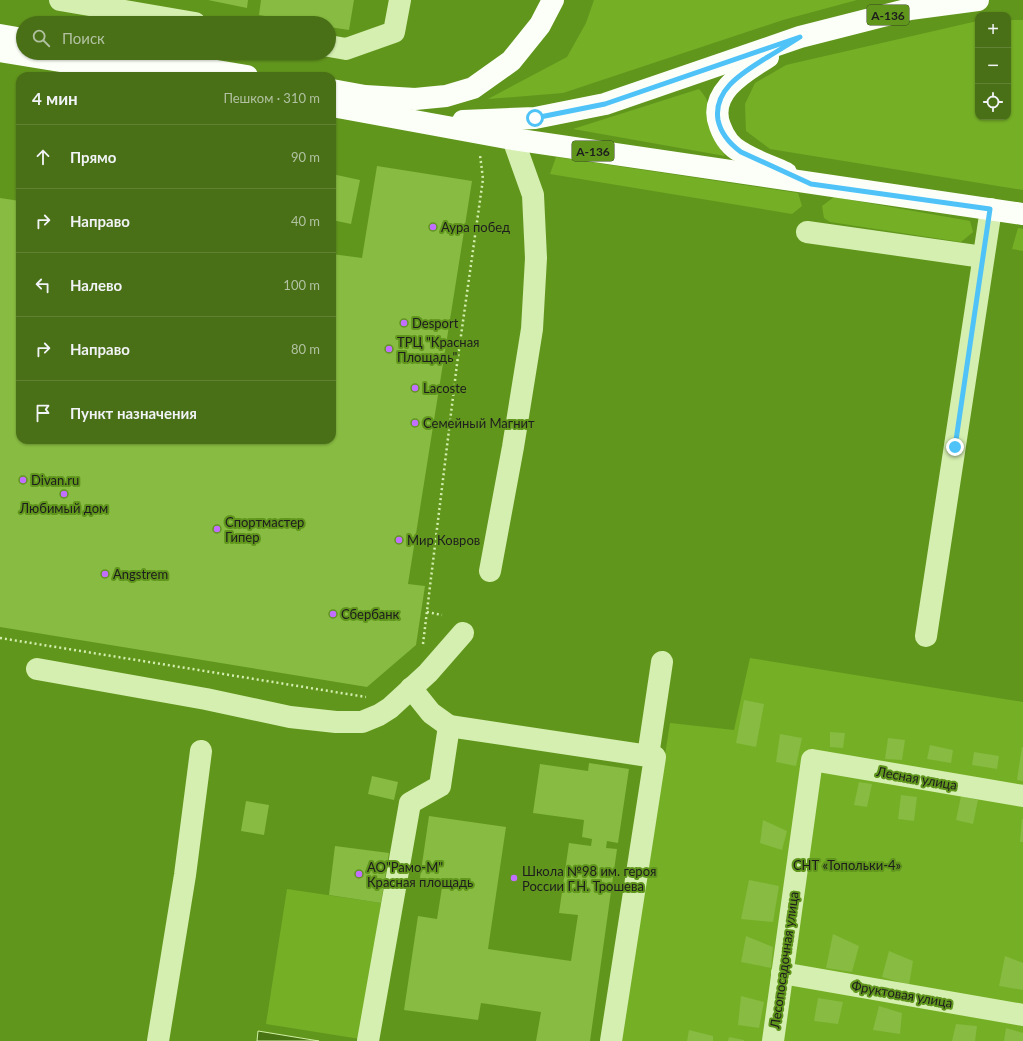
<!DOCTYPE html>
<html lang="ru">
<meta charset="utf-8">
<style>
:root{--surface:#497016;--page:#50751f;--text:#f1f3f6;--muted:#b1c1a1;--line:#618235}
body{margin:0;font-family:Lato,sans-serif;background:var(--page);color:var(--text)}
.controls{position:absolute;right:12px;top:12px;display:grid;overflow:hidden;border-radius:8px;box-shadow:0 1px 3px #0004}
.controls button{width:36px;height:36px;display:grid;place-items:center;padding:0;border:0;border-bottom:1px solid var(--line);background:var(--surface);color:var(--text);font:20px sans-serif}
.stop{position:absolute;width:12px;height:12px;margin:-9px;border:3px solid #4fc3f7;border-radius:50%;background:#fff}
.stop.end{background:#4fc3f7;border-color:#fff;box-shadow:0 1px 4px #0008}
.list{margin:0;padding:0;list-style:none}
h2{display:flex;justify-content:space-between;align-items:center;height:52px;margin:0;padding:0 16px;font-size:17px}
h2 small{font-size:13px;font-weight:400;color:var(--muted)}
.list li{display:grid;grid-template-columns:26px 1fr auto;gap:12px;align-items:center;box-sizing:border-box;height:64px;padding:0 16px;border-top:1px solid var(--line)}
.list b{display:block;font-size:15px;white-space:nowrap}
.list em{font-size:13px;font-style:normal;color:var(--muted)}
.icon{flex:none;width:22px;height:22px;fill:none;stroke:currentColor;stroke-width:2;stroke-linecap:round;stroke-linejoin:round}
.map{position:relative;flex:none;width:1023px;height:1041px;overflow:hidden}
.search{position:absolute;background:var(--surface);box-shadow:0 1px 3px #0004;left:16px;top:16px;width:320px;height:44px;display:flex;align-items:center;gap:10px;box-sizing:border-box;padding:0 14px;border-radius:22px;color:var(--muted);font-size:15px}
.panel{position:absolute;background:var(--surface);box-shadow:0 1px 3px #0004;left:16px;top:72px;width:320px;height:372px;border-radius:12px}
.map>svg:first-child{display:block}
.green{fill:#75af26}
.water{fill:#497413;stroke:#d2f1a4}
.building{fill:#87bb41}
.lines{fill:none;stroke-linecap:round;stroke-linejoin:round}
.path{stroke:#d5efb0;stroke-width:2.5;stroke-dasharray:2 3;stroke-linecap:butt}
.minor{stroke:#d5efb0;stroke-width:22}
.major{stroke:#fcfff8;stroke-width:22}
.route{stroke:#4fc3f7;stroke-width:5}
.poi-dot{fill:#c26fff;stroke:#61961d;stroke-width:1.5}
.labels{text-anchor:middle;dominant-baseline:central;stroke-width:4;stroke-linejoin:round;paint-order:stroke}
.shield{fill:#61961d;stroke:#31411d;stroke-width:1}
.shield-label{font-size:12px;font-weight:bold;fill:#1d1d1d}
.poi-label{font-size:13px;fill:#1d1d1d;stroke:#61961d;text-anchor:start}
.street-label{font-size:13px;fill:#1d1d1d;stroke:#61961d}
.park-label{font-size:13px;fill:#1c1d1b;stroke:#61961d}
</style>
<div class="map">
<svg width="1023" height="1041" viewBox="0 0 1023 1041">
<rect width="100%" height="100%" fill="#61961d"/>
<g class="green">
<polygon points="594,0 857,0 783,20 563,93 488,99 567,57 586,23"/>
<polygon points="1008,20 1023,20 1023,190 770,149 746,131 745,104 755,83 786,65 973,22 978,21 978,117 1008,117"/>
<path d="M 699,89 C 714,104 711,126 718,145 C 720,149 723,152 725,156 L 573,129 Z"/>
<polygon points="556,157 798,193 802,206 792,214 550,174"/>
<polygon points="834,197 970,221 973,232 961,242 830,222 824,218 822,206"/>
<polygon points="1018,228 1023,229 1023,251 1012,249"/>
<polygon points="750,658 1023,702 1023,1041 620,1041 670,723 734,730"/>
<polygon points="287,889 381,903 360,1039 266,1024"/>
</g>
<polygon class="water" points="258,1031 319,1041 257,1041"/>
<g class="building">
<polygon points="208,0 248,0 247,8"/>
<polygon points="261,0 354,0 349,30 329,27 329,23 306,23 259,15"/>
<polygon points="377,166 472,181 408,584 425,586 416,645 367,687 0,627 0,198 20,201 20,440 332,440 332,254 362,258"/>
<polygon points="332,174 360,180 351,224 332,220"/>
<polygon points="744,700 764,704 756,747 736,743"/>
<polygon points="830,732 845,733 843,748 830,747"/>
<polygon points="780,734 802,738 796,766 776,762"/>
<polygon points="888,738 905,740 902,760 885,759"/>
<polygon points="930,745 953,750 951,763 927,759"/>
<polygon points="1022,747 1023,747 1023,781 1017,780"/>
<polygon points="974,752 999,756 997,769 972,765"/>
<polygon points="589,763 629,769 618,843 607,841 606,848 617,849 590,1041 536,1041 541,1012 481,1003 478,1020 404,1010 418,916 437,919 443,881 420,878 429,816 506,827 488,949 571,961 578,915 559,913 569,843 591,846 592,839 582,837 584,820 533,813 540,764 588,771"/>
<polygon points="372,776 398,782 394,800 368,794"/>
<polygon points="859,782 872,784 867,807 854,805"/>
<polygon points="901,795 917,797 914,821 898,819"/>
<polygon points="961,796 978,800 973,824 956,820"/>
<polygon points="246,801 269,805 264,835 241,831"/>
<polygon points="1022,819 1023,819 1023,842 1020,842"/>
<polygon points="763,820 787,831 782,850 760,843"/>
<polygon points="335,846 389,853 381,903 329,895"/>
<polygon points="749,880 779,886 773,922 741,919"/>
<polygon points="833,934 859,946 852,972 826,968"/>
<polygon points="746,936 773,947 771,968 741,962"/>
<polygon points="889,951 913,961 909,985 882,977"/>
<polygon points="1005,956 1023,963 1023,990 999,986"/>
<polygon points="741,996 764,1002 759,1028 738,1025"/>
<polygon points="818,998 843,1002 838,1024 814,1021"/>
<polygon points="879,1006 902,1013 900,1034 873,1030"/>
<polygon points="956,1024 977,1026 975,1041 952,1041"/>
<polygon points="1006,1028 1023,1033 1023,1041 1004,1041"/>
<polygon points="689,1030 713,1036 713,1041 687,1041"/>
<polygon points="729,1037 744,1040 744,1041 728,1041"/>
</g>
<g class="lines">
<g class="path">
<polyline points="427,612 442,615"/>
<polyline points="0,638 366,697"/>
<polyline points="423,644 457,364 483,179 480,155"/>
</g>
<g class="minor">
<polyline points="60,0 195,23"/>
<polyline points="329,46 346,49 394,32 400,0"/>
<polyline points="807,232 983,257"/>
<polyline points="490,571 513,447 532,329 536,258 533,195 513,139"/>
<polyline points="926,636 991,209"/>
<polyline points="37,669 206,699 290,717 336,722 362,722 379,715 390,708 428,673 463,633"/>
<polyline points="449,726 655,757 611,1041"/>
<polyline points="648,756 662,662"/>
<polyline points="782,973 1023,1015"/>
<polyline points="158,1041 185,875 201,751"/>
<polyline points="368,1041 410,803 440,786 449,726 431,713 411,688"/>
<polyline points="773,1041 812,760 1023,796"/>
</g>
<g class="major">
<polyline points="0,35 23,39"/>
<polyline points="0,51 152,76"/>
<polyline points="109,53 247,76"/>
<path d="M 768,57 C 744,72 707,93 720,126 C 724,137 731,147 741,152 C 755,161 771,166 786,173"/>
<polyline points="332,90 365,96 415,99 446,96 473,88 511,61 540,25 553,0"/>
<polyline points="332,106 513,139 1023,214"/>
<polyline points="463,121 535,118 605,104 800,37 910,9 978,0"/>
</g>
</g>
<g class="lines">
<path class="route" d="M 535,118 L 605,104 L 800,37 C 789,44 778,51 766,58 C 744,72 713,89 718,120 C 721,134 730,144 741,152 L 811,184 L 990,209 L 955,447"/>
</g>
<g class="poi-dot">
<circle cx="433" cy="227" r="4"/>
<circle cx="404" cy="323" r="4"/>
<circle cx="389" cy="349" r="4"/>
<circle cx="415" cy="388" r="4"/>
<circle cx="415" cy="423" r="4"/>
<circle cx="23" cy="480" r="4"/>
<circle cx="64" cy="494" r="4"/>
<circle cx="217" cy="529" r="4"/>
<circle cx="399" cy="540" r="4"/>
<circle cx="105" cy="574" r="4"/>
<circle cx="333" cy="614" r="4"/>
<circle cx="359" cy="874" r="4"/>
<circle cx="514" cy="878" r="4"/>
</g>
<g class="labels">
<g class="shield">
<rect x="867" y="5" width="42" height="20" rx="3"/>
<rect x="572" y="141" width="42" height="20" rx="3"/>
</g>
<g class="shield-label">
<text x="888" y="15">А-136</text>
<text x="593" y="151">А-136</text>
</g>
<g class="poi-label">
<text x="441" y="227">Аура побед</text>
<text x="412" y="323">Desport</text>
<text x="397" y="342">ТРЦ "Красная<tspan x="397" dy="15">Площадь"</tspan></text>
<text x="423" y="388">Lacoste</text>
<text x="423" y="423">Семейный Магнит</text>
<text x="31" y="480">Divan.ru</text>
<text x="64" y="508" text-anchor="middle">Любимый дом</text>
<text x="225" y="522">Спортмастер<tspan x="225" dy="15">Гипер</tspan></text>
<text x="407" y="540">Мир Ковров</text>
<text x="113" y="574">Angstrem</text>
<text x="341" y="614">Сбербанк</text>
<text x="367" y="867">АО"Рамо-М"<tspan x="367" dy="15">Красная площадь</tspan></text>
<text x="522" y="871">Школа №98 им. героя<tspan x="522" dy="15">России Г.Н. Трошева</tspan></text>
</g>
<g class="street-label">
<text transform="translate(917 778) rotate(10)">Лесная улица</text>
<text transform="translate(784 960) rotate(-82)">Лесопосадочная улица</text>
<text transform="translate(902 994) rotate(10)">Фруктовая улица</text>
</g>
<g class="park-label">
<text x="847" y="865">СНТ «Топольки-4»</text>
</g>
</g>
</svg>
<div class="controls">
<button>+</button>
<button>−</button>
<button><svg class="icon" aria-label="locate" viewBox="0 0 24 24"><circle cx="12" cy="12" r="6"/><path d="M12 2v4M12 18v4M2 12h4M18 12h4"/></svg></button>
</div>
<div class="stop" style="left:535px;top:118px"></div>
<div class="stop end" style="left:955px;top:447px"></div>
<div class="search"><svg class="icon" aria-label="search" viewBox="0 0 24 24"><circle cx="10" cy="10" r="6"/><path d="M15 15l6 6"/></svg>Поиск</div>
<section class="panel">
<h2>4 мин<small>Пешком · 310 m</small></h2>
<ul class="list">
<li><svg class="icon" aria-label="ahead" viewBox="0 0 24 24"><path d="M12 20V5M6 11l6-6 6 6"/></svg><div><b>Прямо</b></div><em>90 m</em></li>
<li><svg class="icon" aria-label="right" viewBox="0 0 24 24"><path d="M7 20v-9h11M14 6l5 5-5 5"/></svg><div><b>Направо</b></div><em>40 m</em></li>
<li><svg class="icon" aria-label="left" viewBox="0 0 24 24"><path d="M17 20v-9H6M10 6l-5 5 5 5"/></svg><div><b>Налево</b></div><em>100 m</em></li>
<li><svg class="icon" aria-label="right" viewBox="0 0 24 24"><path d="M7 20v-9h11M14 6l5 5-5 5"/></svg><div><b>Направо</b></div><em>80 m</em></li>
<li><svg class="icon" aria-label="arrive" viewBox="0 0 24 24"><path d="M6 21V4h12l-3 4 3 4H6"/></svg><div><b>Пункт назначения</b></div></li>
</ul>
</section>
</div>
